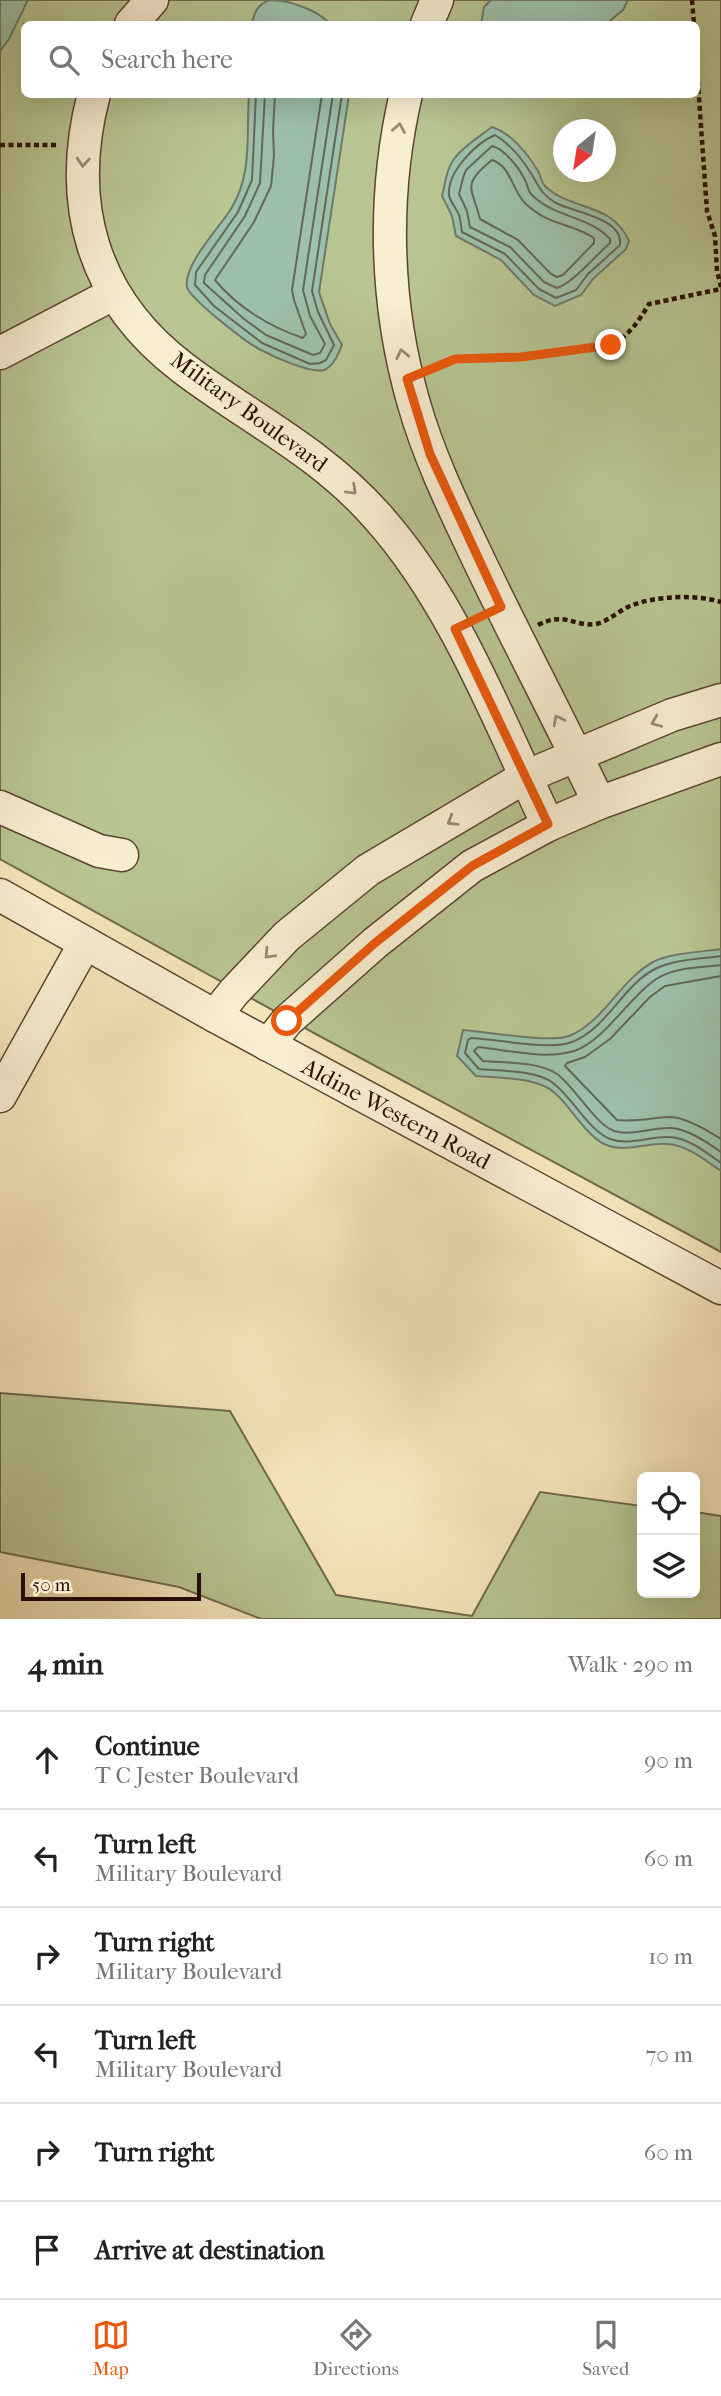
<!DOCTYPE html>
<meta charset="utf-8">
<style>
:root{--surface:#fff;--page:#f2f2f2;--text:#222;--muted:#767676;--line:#e0e0e0;--accent:#ea580c}
body{margin:0;font-family:"IM FELL French Canon",serif;background:var(--page);color:var(--text)}
.controls{position:absolute;right:21px;bottom:21px;display:grid;overflow:hidden;border-radius:10px;box-shadow:0 7px 28px #0002}
.controls button{width:63px;height:63px;display:grid;place-items:center;padding:0;border:0;border-bottom:2px solid var(--line);background:var(--surface);color:var(--text);font:35px sans-serif}
.compass{position:absolute;left:553px;top:119px;width:63px;height:63px;border-radius:50%;background:var(--surface);box-shadow:0 7px 28px #0002;rotate:210deg}
.scale{position:absolute;left:21px;bottom:18px;width:180px;box-sizing:border-box;padding-left:7px;border:4px solid #290f05;border-top:0;font-size:19px;line-height:24px;white-space:nowrap;color:#290f05;-webkit-text-stroke:5px #f8eed2;paint-order:stroke}
.stop{position:absolute;width:21px;height:21px;margin:-16px;border:5px solid #ea580c;border-radius:50%;background:#fff}
.stop.end{background:#ea580c;border-color:#fff;box-shadow:0 2px 7px #0008}
.list{margin:0;padding:0;list-style:none}
h2{display:flex;justify-content:space-between;align-items:center;height:91px;margin:0;padding:0 28px;font-size:30px}
h2 small{font-size:23px;font-weight:400;color:var(--muted)}
.list li{display:grid;grid-template-columns:46px 1fr auto;gap:21px;align-items:center;box-sizing:border-box;height:98px;padding:0 28px;border-top:2px solid var(--line)}
.list b{display:block;font-size:26px;white-space:nowrap}
.list p{margin:0;font-size:23px;white-space:nowrap;color:var(--muted)}
.list em{font-size:23px;font-style:normal;color:var(--muted)}
.icon{flex:none;width:38px;height:38px;fill:none;stroke:currentColor;stroke-width:2;stroke-linecap:round;stroke-linejoin:round}
.map{position:relative;flex:none;width:721px;height:1619px;overflow:hidden}
.search{position:absolute;background:var(--surface);box-shadow:0 7px 28px #0002;left:21px;right:21px;top:21px;height:77px;display:flex;align-items:center;gap:18px;box-sizing:border-box;padding:0 24px;border-radius:10px;color:var(--muted);font-size:26px}
.sheet{height:679px;background:var(--surface)}
nav{display:flex;justify-content:space-around;align-items:center;box-sizing:border-box;height:98px;border-top:2px solid var(--line);background:var(--surface);font-size:19px;color:var(--muted)}
nav a{display:grid;justify-items:center;gap:4px}
nav .on{color:var(--accent)}
.map>svg:first-child{display:block}
.green{fill:#b8c592;stroke:#706a4c;stroke-width:2;fill-rule:evenodd}
.water{fill:#9dc0aa;stroke:#6f7968;stroke-width:2}
.lines{fill:none;stroke-linecap:round;stroke-linejoin:round}
.shore{stroke:#636858;stroke-width:2}
.minor-casing{stroke:#5c4432;stroke-width:35}
.path{stroke:#290f05;stroke-width:4.5;stroke-dasharray:5 3.5;stroke-linecap:butt}
.minor{stroke:#f8eed2;stroke-width:32}
.oneway{stroke:#9b8a76}
.route{stroke:#ea580c;stroke-width:9}
.labels{text-anchor:middle;dominant-baseline:central;stroke-width:5;stroke-linejoin:round;paint-order:stroke}
.street-label{font-size:23px;fill:#290f05;stroke:#f8eed2}
</style>
<div class="map">
<svg width="721" height="1619" viewBox="0 0 721 1619">
<rect width="100%" height="100%" fill="#f5e5ba"/>
<filter id="stains"><feTurbulence type="fractalNoise" baseFrequency=".00286" numOctaves="4"/><feColorMatrix values="0 0 0 0 .2 0 0 0 0 .09 0 0 0 0 .02 0 0 0 .5 -.17"/></filter>
<radialGradient id="worn" r=".72"><stop offset=".6" stop-color="#630" stop-opacity="0"/><stop offset="1" stop-color="#630" stop-opacity=".3"/></radialGradient>
<g class="green">
<path d="M 0,0 L 721,0 L 721,1252 L 314,1033 L 0,859 ZM 24,24 L 696,24 L 696,94 L 24,94 ZM 564,130 L 606,130 L 606,172 L 564,172 Z"/>
<polygon points="0,1393 230,1411 336,1595 472,1616 540,1492 642,1506 642,1593 695,1593 695,1512 721,1516 721,1619 261,1619 179,1587 0,1552"/>
</g>
<g class="water">
<polygon points="0,0 28,0 9,39 0,51"/>
<path d="M 270,0 C 289,0 318,10 330,24 L 252,24 C 254,12 258,4 270,0 Z"/>
<polygon points="491,0 628,0 623,10 606,24 481,24 484,7"/>
<path d="M 249,95 L 349,95 L 319,292 L 330,324 L 342,345 C 338,354 334,366 324,370 C 311,374 272,356 259,349 C 246,342 190,299 187,287 C 183,265 220,227 231,209 C 253,173 246,135 249,95 Z"/>
<path d="M 492,127 C 511,133 528,154 538,171 C 541,176 541,182 545,186 C 572,212 611,201 629,241 L 626,249 L 593,279 L 581,295 L 555,306 L 534,295 L 501,260 L 456,236 L 452,216 L 442,196 C 445,185 446,171 452,162 C 461,148 479,137 492,127 Z"/>
<path d="M 721,949 L 721,1171 C 706,1161 687,1145 668,1144 C 649,1142 629,1152 609,1146 C 584,1138 567,1097 546,1087 C 525,1077 498,1078 476,1076 L 457,1056 L 463,1030 C 487,1032 549,1043 569,1036 C 604,1022 620,980 653,962 C 670,953 702,952 721,949 Z"/>
</g>
<g class="lines">
<g class="shore">
<polyline points="256,94 252,180 238,212 196,272 195,285 214,306 262,343 310,364 320,363 326,360 334,345 318,312 312,291 342,94"/>
<polyline points="265,94 260,183 245,216 205,275 204,283 244,319 266,335 313,355 320,353 325,344 310,316 303,290 333,94"/>
<path d="M 275,94 L 273,131 L 274,156 L 271,186 L 254,222 L 215,280 C 237,307 270,327 303,338 L 306,334 L 294,300 L 292,290 L 322,94"/>
<path d="M 495,135 C 510,144 523,160 532,175 C 540,188 542,195 556,203 C 573,212 624,218 620,245 L 588,274 L 576,290 L 556,298 L 539,289 L 505,254 L 462,232 C 461,227 461,221 459,215 C 457,209 450,202 449,195 C 447,172 476,143 495,135 Z"/>
<path d="M 492,146 C 505,149 520,169 526,182 C 528,187 528,192 533,196 C 556,218 589,216 610,239 L 610,243 C 595,256 573,283 557,288 L 544,282 L 510,247 L 470,227 L 467,211 L 459,194 L 463,178 L 466,170 Z"/>
<path d="M 492,160 C 511,166 512,190 525,203 C 548,226 572,223 594,238 L 594,243 L 563,275 L 557,277 L 551,274 L 518,240 L 480,219 C 472,187 461,185 492,160 Z"/>
<path d="M 721,956 C 701,959 676,959 657,968 C 623,984 608,1028 572,1042 C 549,1051 497,1039 471,1038 L 468,1040 L 465,1053 L 479,1069 C 499,1071 536,1070 553,1083 C 572,1097 588,1130 610,1139 C 629,1146 650,1136 669,1137 C 687,1137 707,1153 721,1163"/>
<path d="M 721,965 C 702,968 675,967 658,978 C 629,996 606,1040 574,1051 C 545,1060 508,1050 478,1047 L 474,1051 L 483,1061 C 505,1063 537,1061 557,1074 C 575,1087 595,1124 614,1131 C 631,1136 651,1128 668,1128 C 685,1127 707,1142 721,1152"/>
<path d="M 721,976 L 665,986 L 650,997 L 610,1039 L 585,1057 L 567,1063 L 565,1066 L 617,1120 C 635,1122 651,1118 669,1117 C 685,1117 707,1130 721,1139"/>
</g>
<g class="minor-casing">
<g id="minor">
<polyline points="131,24 152,0"/>
<polyline points="427,24 437,0"/>
<path d="M 94,94 C 65,203 92,299 183,368 C 250,419 318,450 376,515 C 453,600 499,721 548,825"/>
<path d="M 406,94 C 382,196 385,304 414,404 C 428,453 450,500 472,546 C 513,633 558,716 599,803"/>
<polyline points="0,353 113,294"/>
<polyline points="0,807 99,851 122,855"/>
<polyline points="0,895 215,1016 721,1288"/>
<polyline points="215,1016 234,992 287,936 368,870 525,777 672,715 721,700"/>
<polyline points="268,1045 287,1021 375,943 472,866 548,825 599,803 721,759"/>
<polyline points="0,1096 85,943"/>
</g>
</g>
<g class="path">
<polyline points="692,0 694,24"/>
<polyline points="696,55 707,211 715,236 717,271 721,287"/>
<polyline points="0,145 59,145"/>
<path d="M 430,368 L 455,359 L 521,357 L 612,345 C 629,335 639,321 649,304 L 721,289"/>
<path d="M 538,625 C 565,611 573,627 596,624 C 609,621 618,611 630,606 C 654,596 696,594 721,602"/>
</g>
<use href="#minor" class="minor"/>
</g>
<defs><path id="oneway-chevron" d="M-2-3.5L2.5 0L-2 3.5" fill="none" stroke-width="1.6" stroke-linecap="round" stroke-linejoin="round" transform="scale(1.75)"/></defs>
<g class="oneway">
<use href="#oneway-chevron" transform="translate(399 128) rotate(-80)"/>
<use href="#oneway-chevron" transform="translate(83 162) rotate(94)"/>
<use href="#oneway-chevron" transform="translate(402 354) rotate(-102)"/>
<use href="#oneway-chevron" transform="translate(352 490) rotate(44)"/>
<use href="#oneway-chevron" transform="translate(558 720) rotate(-117)"/>
<use href="#oneway-chevron" transform="translate(656 722) rotate(157)"/>
<use href="#oneway-chevron" transform="translate(452 821) rotate(149)"/>
<use href="#oneway-chevron" transform="translate(269 954) rotate(133)"/>
</g>
<g class="lines">
<polyline class="route" points="287,1021 375,943 472,866 548,824 455,629 501,607 430,454 407,379 455,359 521,357 611,345"/>
</g>
<g class="labels">
<g class="street-label">
<text transform="translate(249 412) rotate(36)">Military Boulevard</text>
<text transform="translate(396 1114) rotate(28)">Aldine Western Road</text>
</g>
</g>
<rect width="100%" height="100%" filter="url(#stains)"/>
<rect width="100%" height="100%" fill="url(#worn)"/>
</svg>
<div class="controls">
<button><svg class="icon" aria-label="locate" viewBox="0 0 24 24"><circle cx="12" cy="12" r="6"/><path d="M12 2v4M12 18v4M2 12h4M18 12h4"/></svg></button>
<button><svg class="icon" aria-label="layers" viewBox="0 0 24 24"><path d="M12 4l9 5-9 5-9-5zM3 14l9 5 9-5"/></svg></button>
</div>
<svg class="compass" viewBox="-18 -18 36 36"><path d="M0-13l5 13h-10z" fill="#e53935"/><path d="M0 13l5-13h-10z" fill="#767676"/></svg>
<div class="scale">50 m</div>
<div class="stop" style="left:287px;top:1021px"></div>
<div class="stop end" style="left:611px;top:345px"></div>
<div class="search"><svg class="icon" aria-label="search" viewBox="0 0 24 24"><circle cx="10" cy="10" r="6"/><path d="M15 15l6 6"/></svg>Search here</div>
</div>
<section class="sheet">
<h2>4 min<small>Walk · 290 m</small></h2>
<ul class="list">
<li><svg class="icon" aria-label="ahead" viewBox="0 0 24 24"><path d="M12 20V5M6 11l6-6 6 6"/></svg><div><b>Continue</b><p>T C Jester Boulevard</p></div><em>90 m</em></li>
<li><svg class="icon" aria-label="left" viewBox="0 0 24 24"><path d="M17 20v-9H6M10 6l-5 5 5 5"/></svg><div><b>Turn left</b><p>Military Boulevard</p></div><em>60 m</em></li>
<li><svg class="icon" aria-label="right" viewBox="0 0 24 24"><path d="M7 20v-9h11M14 6l5 5-5 5"/></svg><div><b>Turn right</b><p>Military Boulevard</p></div><em>10 m</em></li>
<li><svg class="icon" aria-label="left" viewBox="0 0 24 24"><path d="M17 20v-9H6M10 6l-5 5 5 5"/></svg><div><b>Turn left</b><p>Military Boulevard</p></div><em>70 m</em></li>
<li><svg class="icon" aria-label="right" viewBox="0 0 24 24"><path d="M7 20v-9h11M14 6l5 5-5 5"/></svg><div><b>Turn right</b></div><em>60 m</em></li>
<li><svg class="icon" aria-label="arrive" viewBox="0 0 24 24"><path d="M6 21V4h12l-3 4 3 4H6"/></svg><div><b>Arrive at destination</b></div></li>
</ul>
</section>
<nav>
<a class="on"><svg class="icon" aria-label="map" viewBox="0 0 24 24"><path d="M3 6l6-2 6 2 6-2v14l-6 2-6-2-6 2zM9 4v14M15 6v14"/></svg>Map</a>
<a><svg class="icon" aria-label="directions" viewBox="0 0 24 24"><path d="M12 3l9 9-9 9-9-9zM9 14v-3h6M13 9l2 2-2 2"/></svg>Directions</a>
<a><svg class="icon" aria-label="saved" viewBox="0 0 24 24"><path d="M7 4h10v16l-5-4-5 4z"/></svg>Saved</a>
</nav>
